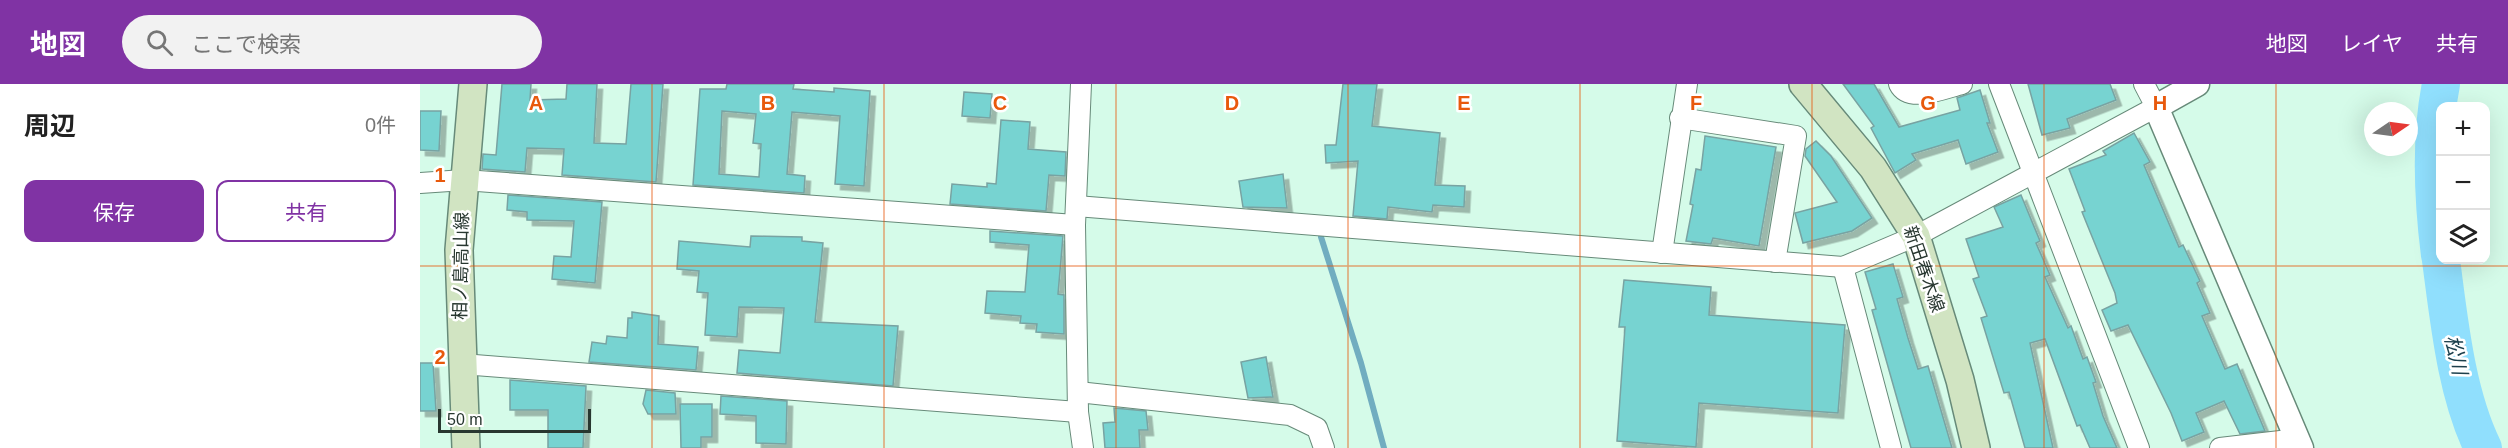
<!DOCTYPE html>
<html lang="ja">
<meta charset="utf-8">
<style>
:root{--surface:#fff;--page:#f2f2f2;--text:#222;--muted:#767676;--line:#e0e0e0;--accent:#8033a4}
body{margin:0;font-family:Helvetica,"Noto Sans JP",sans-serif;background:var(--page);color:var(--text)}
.controls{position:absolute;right:18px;top:18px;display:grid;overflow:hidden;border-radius:12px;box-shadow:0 6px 24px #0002}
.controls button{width:54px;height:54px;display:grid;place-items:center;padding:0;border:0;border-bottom:2px solid var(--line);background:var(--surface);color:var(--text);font:30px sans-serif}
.compass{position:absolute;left:1944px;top:18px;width:54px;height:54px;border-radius:50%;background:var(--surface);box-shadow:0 6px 24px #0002;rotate:77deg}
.scale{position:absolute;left:18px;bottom:15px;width:153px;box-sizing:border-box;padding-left:6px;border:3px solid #283730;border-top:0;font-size:16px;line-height:21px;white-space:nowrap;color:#283730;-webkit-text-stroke:4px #fff;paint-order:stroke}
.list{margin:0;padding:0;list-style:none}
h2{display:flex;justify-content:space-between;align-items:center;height:78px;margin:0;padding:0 24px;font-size:26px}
h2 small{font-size:20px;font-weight:400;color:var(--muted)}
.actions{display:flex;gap:12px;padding:18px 24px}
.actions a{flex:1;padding:14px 0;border:2px solid var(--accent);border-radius:12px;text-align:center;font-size:21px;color:var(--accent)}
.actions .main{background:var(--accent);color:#fff}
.icon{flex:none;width:33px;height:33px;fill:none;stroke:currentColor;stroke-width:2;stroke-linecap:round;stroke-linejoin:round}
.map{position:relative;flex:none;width:2088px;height:364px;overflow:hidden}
header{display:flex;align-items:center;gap:36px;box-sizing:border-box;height:84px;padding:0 30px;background:var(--accent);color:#fff}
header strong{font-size:28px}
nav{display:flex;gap:33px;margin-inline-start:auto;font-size:21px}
.search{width:420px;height:54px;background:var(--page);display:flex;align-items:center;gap:15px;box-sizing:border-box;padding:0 21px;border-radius:33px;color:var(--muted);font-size:22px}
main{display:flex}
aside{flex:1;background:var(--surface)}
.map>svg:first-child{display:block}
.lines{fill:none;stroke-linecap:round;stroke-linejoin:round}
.stream{stroke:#71adc0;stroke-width:6}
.river{stroke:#90dffd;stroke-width:38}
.building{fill:#77d3d1;stroke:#78a3a2;stroke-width:1.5;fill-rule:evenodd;filter:url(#shadow)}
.minor-casing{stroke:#678a79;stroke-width:22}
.tertiary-casing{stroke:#678a79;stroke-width:27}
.secondary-casing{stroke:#678a79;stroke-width:30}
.minor{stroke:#fff;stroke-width:20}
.tertiary{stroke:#fff;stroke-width:24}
.secondary{stroke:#d1e4c2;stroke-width:27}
.grid{fill:none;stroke:#e8590c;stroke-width:1.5;stroke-opacity:0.55}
.labels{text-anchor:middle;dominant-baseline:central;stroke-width:5;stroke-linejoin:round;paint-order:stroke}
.street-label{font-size:18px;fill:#283730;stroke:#fff}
.water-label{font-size:20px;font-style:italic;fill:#1c404d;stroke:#fff}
.grid-label{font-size:20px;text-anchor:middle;font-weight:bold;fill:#e8590c;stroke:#fff;stroke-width:5;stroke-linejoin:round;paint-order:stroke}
</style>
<header>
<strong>地図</strong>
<div class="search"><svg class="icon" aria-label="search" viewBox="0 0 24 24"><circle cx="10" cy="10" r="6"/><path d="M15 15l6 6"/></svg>ここで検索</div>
<nav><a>地図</a><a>レイヤ</a><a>共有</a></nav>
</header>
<main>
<aside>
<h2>周辺<small>0件</small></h2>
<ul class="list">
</ul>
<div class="actions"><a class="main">保存</a><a>共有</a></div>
</aside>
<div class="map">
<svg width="2088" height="364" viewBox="0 0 2088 364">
<defs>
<filter id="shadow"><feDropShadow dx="5.5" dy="5.5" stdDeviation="0" flood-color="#0004"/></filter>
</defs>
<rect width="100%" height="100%" fill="#d5fbe9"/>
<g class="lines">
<polyline class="stream" points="901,153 941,279 964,364"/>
<g class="river">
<path d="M 2020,171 C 2013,116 2010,55 2021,0"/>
<path d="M 2021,176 C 2029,236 2036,309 2063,364"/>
</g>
</g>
<g class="building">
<polygon points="82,0 111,0 110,16 146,15 147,0 177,0 174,59 206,60 211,0 243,0 236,98 142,91 144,65 107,64 105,88 62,85 63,70 76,71"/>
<path d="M 307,0 L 374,0 L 373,5 L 414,8 L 414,4 L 450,7 L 444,102 L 415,100 L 420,32 L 372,28 L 367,90 L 385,92 L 384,109 L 273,101 L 280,5 L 306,5 ZM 302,27 L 336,30 L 333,59 L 341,60 L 339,93 L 299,90 Z"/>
<polygon points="923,0 957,0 952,42 1020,49 1015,101 1045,102 1044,123 1013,121 1012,128 968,123 967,135 933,132 938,77 906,79 905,61 916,61"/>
<polygon points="1423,0 1454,0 1479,43 1540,26 1537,14 1560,6 1570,39 1567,39 1578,68 1546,80 1538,56 1492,70 1496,76 1475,89 1451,44 1454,42"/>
<polygon points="1608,0 1690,0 1696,16 1647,35 1650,44 1622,51"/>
<polygon points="544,8 572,10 570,34 542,32"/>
<polygon points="0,27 21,27 19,67 0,66"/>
<polygon points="581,36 610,38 608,65 646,68 645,92 629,91 626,127 530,120 532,100 567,103 567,99 576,100"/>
<polygon points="1714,49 1730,78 1724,81 1759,163 1763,161 1780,197 1777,199 1790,229 1782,232 1805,285 1817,280 1845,347 1820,350 1804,317 1776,329 1784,348 1762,357 1751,329 1708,241 1691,247 1682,226 1697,219 1695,209 1662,128 1665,127 1649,85 1686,71 1683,67"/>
<polygon points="1285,52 1356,63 1339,162 1293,154 1291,160 1266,157 1273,121 1270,120 1276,85 1281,86"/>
<polygon points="1396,57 1411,72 1452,134 1432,147 1383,159 1375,129 1417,118 1385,72 1386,65"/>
<polygon points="863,90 867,124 823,123 819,97"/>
<polygon points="88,111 182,118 175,199 132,195 134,172 151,173 154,137 107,136 107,128 87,126"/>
<polygon points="1601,111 1620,157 1616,159 1630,191 1625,193 1648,244 1651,242 1663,275 1667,273 1676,298 1673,299 1683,332 1697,364 1670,364 1660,341 1657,342 1625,255 1610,259 1633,364 1605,364 1589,308 1584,309 1561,234 1567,232 1553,195 1559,193 1546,155 1583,143 1574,123"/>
<polygon points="570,147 643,152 638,210 644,211 644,250 616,248 617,240 600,239 601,232 565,229 567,207 605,208 609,161 570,158"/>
<polygon points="331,152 382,153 382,157 403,159 395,238 478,242 473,302 317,289 319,266 360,269 364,224 319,223 317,253 285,251 288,209 277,208 279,187 257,185 259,157 330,163"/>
<polygon points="1473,180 1483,213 1477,215 1488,254 1498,285 1508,282 1532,364 1491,364 1452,226 1456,225 1445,188"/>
<polygon points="1204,196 1291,203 1289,231 1425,241 1418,329 1279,319 1276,363 1197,357 1205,243 1199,243"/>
<polygon points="212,228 239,232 238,260 278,263 276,286 169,278 172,258 186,260 187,252 207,254 208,234 212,234"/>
<polygon points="846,273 853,313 828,314 821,278"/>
<polygon points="0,279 13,279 16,327 0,327"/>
<polygon points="90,296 166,302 163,364 128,364 128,326 90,326"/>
<polygon points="226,306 255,309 256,330 228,330 223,320"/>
<polygon points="301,312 367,317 366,360 336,359 336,332 300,330"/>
<polygon points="260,320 292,320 292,353 281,353 281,364 261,364"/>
<polygon points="694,324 726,327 728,346 719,346 720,364 685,364 683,339 695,338"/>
</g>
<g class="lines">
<g class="minor-casing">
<g id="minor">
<polyline points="661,0 655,141 658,328 663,364"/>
<path d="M 1479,0 C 1489,20 1525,4 1542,0"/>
<polyline points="1579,0 1719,364"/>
<polyline points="1260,34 1376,52 1355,178"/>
<polyline points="0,99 44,96 655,141"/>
<polyline points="656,122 1423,183 1496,152 1736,23 1724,0"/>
<polyline points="1242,169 1267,0"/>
<polyline points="1423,183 1471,364"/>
<polyline points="42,280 658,328"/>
<polyline points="658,308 870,331 897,344 904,364"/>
<polyline points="1800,364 1877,355"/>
</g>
</g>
<g class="tertiary-casing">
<polyline id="tertiary" points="1777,0 1736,23 1881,364"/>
</g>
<g class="secondary-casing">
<g id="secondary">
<polyline points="1383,0 1453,84 1496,152 1540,296 1556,364"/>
<polyline points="46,364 39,166 53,0"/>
</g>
</g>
<use href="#minor" class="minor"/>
<use href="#tertiary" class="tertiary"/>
<use href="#secondary" class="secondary"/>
</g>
<path class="grid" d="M 232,0 L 232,364M 464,0 L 464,364M 696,0 L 696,364M 928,0 L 928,364M 1160,0 L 1160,364M 1392,0 L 1392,364M 1624,0 L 1624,364M 1856,0 L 1856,364M 0,182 L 2088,182"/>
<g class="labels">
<g class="street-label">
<text transform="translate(41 182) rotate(-89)">相ノ島高山線</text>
<text transform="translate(1504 185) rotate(71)">新田春木線</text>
</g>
<g class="water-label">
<text transform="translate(2036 271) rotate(77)">松川</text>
</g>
</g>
<g class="grid-label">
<text x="116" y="26">A</text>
<text x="348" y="26">B</text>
<text x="580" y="26">C</text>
<text x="812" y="26">D</text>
<text x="1044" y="26">E</text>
<text x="1276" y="26">F</text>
<text x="1508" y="26">G</text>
<text x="1740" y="26">H</text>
<text x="20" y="98">1</text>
<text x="20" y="280">2</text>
</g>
</svg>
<div class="controls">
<button>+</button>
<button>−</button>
<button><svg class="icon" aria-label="layers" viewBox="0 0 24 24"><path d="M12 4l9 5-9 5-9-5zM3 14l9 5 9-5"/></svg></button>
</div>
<svg class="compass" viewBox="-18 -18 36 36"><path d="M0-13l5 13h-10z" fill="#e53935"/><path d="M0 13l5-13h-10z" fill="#767676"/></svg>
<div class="scale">50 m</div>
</div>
</main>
